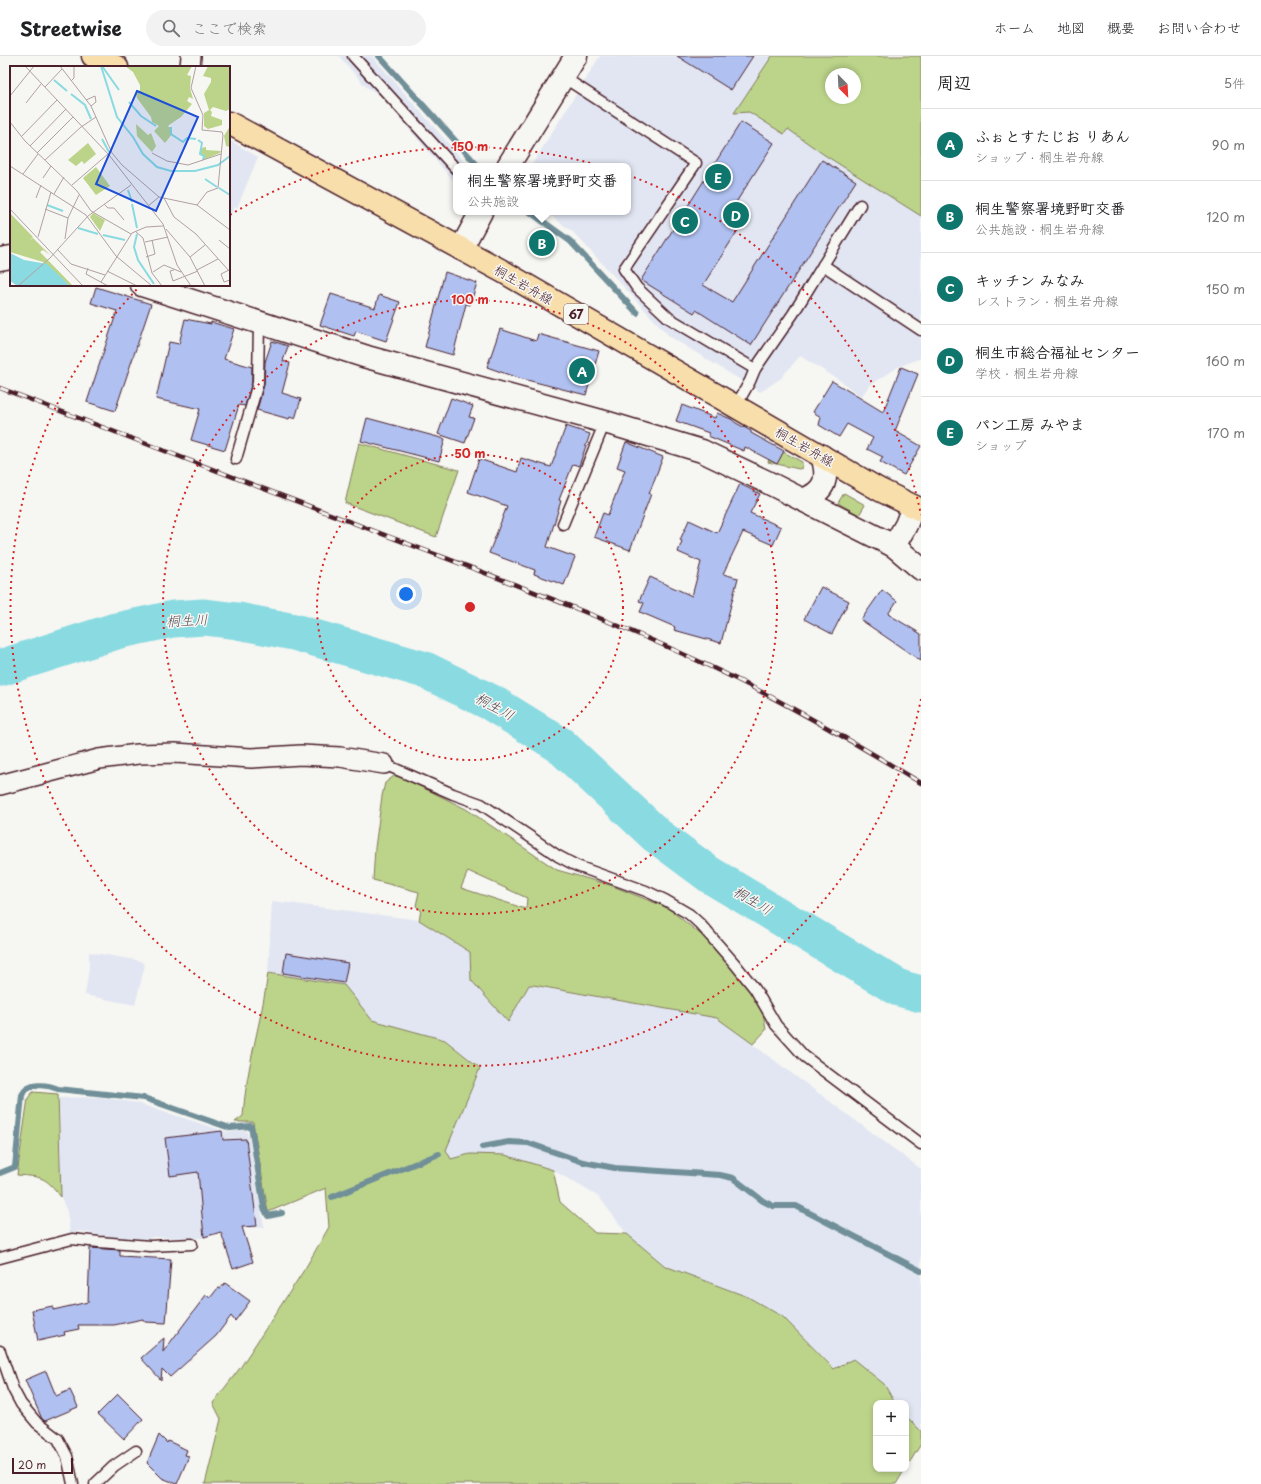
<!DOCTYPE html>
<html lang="ja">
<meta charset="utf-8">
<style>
:root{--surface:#fff;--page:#f2f2f2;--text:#202124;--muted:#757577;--line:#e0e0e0;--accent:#0f766e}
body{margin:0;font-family:"Playpen Sans","Klee One",sans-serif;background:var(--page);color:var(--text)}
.controls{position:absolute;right:12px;bottom:12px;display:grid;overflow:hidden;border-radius:8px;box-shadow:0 2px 6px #0003}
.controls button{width:36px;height:36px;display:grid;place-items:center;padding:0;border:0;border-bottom:1px solid var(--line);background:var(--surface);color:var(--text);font:20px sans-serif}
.compass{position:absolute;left:825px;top:12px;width:36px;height:36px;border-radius:50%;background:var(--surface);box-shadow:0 2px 6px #0003;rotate:156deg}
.scale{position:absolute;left:12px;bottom:10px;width:61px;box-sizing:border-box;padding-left:4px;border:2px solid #4a1f2b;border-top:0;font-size:11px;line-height:14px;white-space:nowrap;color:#4a1f2b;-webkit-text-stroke:3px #f6f6f2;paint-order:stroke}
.you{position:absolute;left:406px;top:538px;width:14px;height:14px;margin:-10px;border:3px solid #fff;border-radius:50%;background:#1a73e8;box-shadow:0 0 0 6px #1a73e833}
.badge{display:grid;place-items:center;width:26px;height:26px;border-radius:50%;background:var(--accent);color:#fff;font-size:13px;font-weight:700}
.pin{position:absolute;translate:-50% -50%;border:2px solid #fff;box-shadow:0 1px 4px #0006}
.popup{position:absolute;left:453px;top:107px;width:178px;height:52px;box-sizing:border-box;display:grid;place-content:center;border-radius:8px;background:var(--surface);filter:drop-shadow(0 1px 3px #0005);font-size:13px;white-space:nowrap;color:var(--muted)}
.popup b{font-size:15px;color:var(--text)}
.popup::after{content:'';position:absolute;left:50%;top:100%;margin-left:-8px;border:8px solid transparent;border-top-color:var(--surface)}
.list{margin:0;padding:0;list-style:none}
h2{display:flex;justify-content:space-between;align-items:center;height:52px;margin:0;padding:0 16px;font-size:17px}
h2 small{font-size:13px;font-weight:400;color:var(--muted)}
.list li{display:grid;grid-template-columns:26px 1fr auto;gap:12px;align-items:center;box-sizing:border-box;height:72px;padding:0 16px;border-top:1px solid var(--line)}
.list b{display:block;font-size:15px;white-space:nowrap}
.list p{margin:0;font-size:13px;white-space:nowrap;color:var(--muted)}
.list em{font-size:13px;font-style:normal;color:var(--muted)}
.icon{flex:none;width:22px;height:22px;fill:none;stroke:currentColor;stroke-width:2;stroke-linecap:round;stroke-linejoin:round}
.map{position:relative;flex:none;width:921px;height:1428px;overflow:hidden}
header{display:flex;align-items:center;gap:24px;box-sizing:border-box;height:56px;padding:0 20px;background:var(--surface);border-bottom:1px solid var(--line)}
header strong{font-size:19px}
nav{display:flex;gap:22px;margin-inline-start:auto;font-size:14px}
.search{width:280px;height:36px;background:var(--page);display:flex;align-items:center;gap:10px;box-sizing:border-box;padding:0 14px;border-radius:22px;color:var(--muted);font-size:15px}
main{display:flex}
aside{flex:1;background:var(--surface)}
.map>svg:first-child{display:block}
.built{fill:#e1e6f2;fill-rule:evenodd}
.green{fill:#bcd48a;stroke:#837a5a;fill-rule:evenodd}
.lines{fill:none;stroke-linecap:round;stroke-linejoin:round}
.stream{stroke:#708f98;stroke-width:6}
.river{stroke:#89dae1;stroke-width:37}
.building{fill:#b0c1f1;stroke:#4a1f2b}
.lane-casing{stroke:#4a1f2b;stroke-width:13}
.street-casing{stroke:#4a1f2b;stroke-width:22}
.secondary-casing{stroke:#4a1f2b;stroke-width:25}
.primary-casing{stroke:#4a1f2b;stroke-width:25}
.lane{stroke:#f6f6f2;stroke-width:10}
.street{stroke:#f6f6f2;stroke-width:19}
.secondary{stroke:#f6f6f2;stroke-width:22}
.primary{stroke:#f8deab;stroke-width:22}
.rail-casing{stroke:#4a1f2b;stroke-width:4.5}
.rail{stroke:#f6f6f2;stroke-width:3;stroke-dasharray:9;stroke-linecap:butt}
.ring{fill:none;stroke:#d62828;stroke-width:2;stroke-dasharray:2 4}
.labels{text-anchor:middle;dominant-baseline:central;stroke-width:3;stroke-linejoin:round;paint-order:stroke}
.shield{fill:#f6f6f2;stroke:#7e6067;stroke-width:1}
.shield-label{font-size:12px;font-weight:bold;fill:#4a1f2b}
.street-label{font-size:13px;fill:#4a1f2b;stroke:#f6f6f2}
.water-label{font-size:14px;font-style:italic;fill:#5a4e58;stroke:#f6f6f2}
.inset-river{fill:none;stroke:#89dae1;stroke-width:2}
.inset-road{fill:none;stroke:#b1a0a2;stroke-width:1}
.view{fill:#1d4ed8;fill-opacity:0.15;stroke:#1d4ed8;stroke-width:2}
.inset-edge{fill:none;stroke:#4a1f2b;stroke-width:2}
.centre{fill:#d62828;stroke:#f6f6f2;stroke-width:2}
.ring-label{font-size:12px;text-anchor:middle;font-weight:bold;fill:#d62828;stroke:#f6f6f2;stroke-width:3;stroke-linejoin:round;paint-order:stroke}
</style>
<header>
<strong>Streetwise</strong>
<div class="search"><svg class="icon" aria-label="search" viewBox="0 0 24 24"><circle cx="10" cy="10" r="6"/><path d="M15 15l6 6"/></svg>ここで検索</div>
<nav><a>ホーム</a><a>地図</a><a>概要</a><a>お問い合わせ</a></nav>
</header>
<main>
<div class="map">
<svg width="921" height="1428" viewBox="0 0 921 1428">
<rect width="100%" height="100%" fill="#f6f6f2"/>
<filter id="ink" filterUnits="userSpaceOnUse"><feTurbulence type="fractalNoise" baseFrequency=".025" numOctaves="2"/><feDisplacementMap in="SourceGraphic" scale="8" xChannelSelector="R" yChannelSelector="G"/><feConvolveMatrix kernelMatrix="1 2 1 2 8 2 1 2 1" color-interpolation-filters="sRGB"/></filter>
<g filter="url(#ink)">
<g class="built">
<polygon points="339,0 372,0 468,110 456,110 456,128 381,40 365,30"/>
<path d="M 600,0 L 921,0 L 921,302 L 898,311 L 869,330 L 861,341 L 841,325 L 800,300 L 780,323 L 760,336 L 669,280 L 573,176 L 546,156 L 628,156 L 628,110 L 531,110 ZM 831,18 L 855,18 L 855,42 L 831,42 Z"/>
<polygon points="229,84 258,101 237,152 234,151 229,163"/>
<polygon points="272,845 419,864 470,896 471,924 508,966 529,929 717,962 921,1113 921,1375 906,1360 906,1347 895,1347 884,1328 835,1313 783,1261 748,1241 665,1210 627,1178 599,1141 553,1114 470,1098 451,1103 446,1094 480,1011 445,984 372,964 344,929 268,917"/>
<polygon points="89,896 141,905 145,909 135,949 85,939 89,913"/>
<polygon points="99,1041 137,1047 227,1076 246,1074 249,1081 264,1171 233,1173 204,1182 152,1181 148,1183 103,1180 81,1175 70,1177 67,1156 61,1141 59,1042"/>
</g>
<g class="green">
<path d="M 772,0 L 921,0 L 921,160 L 823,98 L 788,73 L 784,78 L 749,56 L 734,57 ZM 831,18 L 855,18 L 855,42 L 831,42 Z"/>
<polygon points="359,387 459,414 436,481 345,447"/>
<polygon points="774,391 802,406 802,412 799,413 768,406"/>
<polygon points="844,437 865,449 859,459 838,447"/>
<path d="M 394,720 L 400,720 L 466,753 L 557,814 L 610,829 L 668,852 L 709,885 L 756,942 L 764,962 L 766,974 L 753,988 L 717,962 L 533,929 L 529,929 L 508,966 L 471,924 L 470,896 L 419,864 L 421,854 L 416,850 L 419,836 L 373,824 L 375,792 L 382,740 L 385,727 ZM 468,815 L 527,842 L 526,853 L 461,832 Z"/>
<path d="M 268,917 L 344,929 L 372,964 L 445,984 L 480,1012 L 446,1094 L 451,1103 L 470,1098 L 505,1099 L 553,1114 L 560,1146 L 595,1177 L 627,1178 L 665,1210 L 748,1241 L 783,1261 L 834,1313 L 853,1303 L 884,1328 L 895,1347 L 876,1347 L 876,1413 L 905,1413 L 896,1428 L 205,1428 L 221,1363 L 213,1347 L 240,1312 L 306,1211 L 329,1171 L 326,1132 L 268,1156 L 253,1066 L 235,1066 L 243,1060 C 246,1011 262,965 268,917 Z"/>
<path d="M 33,1036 L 58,1038 L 61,1141 C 45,1120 42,1121 17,1119 L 28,1042 Z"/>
<polygon points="906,1360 921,1375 921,1388 906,1412"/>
</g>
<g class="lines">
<g class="stream">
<polyline points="379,0 478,110"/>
<polyline points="530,156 570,185 637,257"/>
<polyline points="482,1091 509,1086 528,1087 583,1106 615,1112 720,1119 733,1122 763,1145 773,1150 796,1150 921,1215"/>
<path d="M 0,1117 L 15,1111 L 22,1039 C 28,1026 47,1028 58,1033 L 144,1042 L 230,1072 L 251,1070 L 264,1152 L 268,1160 L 282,1157"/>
<polyline points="332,1141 439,1098"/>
</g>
<polyline class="river" points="0,612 116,575 173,563 204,561 238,565 294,576 425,614 492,647 560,689 656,779 710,819 899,932 921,938"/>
</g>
<g class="building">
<polygon points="677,0 753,0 731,34"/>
<polygon points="741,66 774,87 726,162 740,171 703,229 732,246 822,104 856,125 751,289 696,254 694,257 641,224"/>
<polygon points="445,216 477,227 470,249 466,248 453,299 425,291"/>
<polygon points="96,231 151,248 115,355 87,346 117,255 91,247"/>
<polygon points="331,238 375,252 379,239 400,246 386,285 356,275 354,280 320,269"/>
<polygon points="185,263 211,268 211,266 234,273 224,303 252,311 252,326 245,350 239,349 225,394 191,384 200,353 156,343 169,286 179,288"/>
<polygon points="500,273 536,285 538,278 599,295 586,339 515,321 487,311"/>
<polygon points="272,285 288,290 283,305 290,307 282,337 301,343 295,363 290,361 289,363 257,354 264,329 265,306"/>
<polygon points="901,311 918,318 895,375 921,390 904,419 880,406 883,401 867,393 873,382 847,368 839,381 819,369 821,361 813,356 832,325 883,356"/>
<polygon points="451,342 473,350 469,361 474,362 465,387 438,378"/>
<polygon points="682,349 715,362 717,357 731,363 736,367 751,375 751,377 784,395 777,408 745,391 744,395 708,380 709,377 676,365"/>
<polygon points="367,362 445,383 439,405 361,385"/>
<polygon points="566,370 590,378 579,410 573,408 559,444 561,445 547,491 575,501 564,529 534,518 535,514 489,497 507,450 468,436 479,403 517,416 521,402 551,411"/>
<polygon points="626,386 663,401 649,438 651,438 630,494 594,481 603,457 608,459 625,414 617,411"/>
<polygon points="740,428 760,438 750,457 781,471 773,489 743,476 723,518 738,522 721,587 674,574 675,571 640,556 644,547 639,545 650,521 692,540 701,506 678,496 682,485 680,484 689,464 717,477"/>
<polygon points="821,531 849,545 832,578 804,563"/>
<polygon points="882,534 897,545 888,558 921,578 921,605 861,564"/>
<polygon points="286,897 348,907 344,927 283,917"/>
<polygon points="222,1075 223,1084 246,1083 257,1170 242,1171 253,1206 233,1213 221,1176 204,1181 198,1116 170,1120 165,1082"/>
<polygon points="90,1192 120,1194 120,1200 171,1203 166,1267 145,1266 143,1263 114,1269 78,1269 79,1273 64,1276 65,1279 38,1285 32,1254 53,1250 53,1254 88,1246"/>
<polygon points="225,1227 250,1245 235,1265 231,1260 216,1280 170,1321 162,1313 161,1324 141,1302 164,1282 163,1296 206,1239 210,1242 218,1232 220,1233"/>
<polygon points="46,1315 56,1340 70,1334 78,1351 45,1365 42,1363 25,1324"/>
<polygon points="118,1338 143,1363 124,1383 98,1358"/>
<polygon points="159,1379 167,1387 168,1385 187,1394 185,1399 189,1400 177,1428 162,1422 147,1407"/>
</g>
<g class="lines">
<g class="lane-casing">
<g id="lane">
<polyline points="353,0 456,113"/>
<polyline points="563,21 696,107 624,213 637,232 669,262 755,313"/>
<polyline points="823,209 921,274"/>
<polyline points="736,350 750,325 755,313 793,258 860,149"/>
<polyline points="236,403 258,327 259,267"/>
<polyline points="563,468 605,366"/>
<polyline points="384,708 453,738 481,748 529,780 558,800 577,810 646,835 665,844 689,858 700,868 735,908 755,933 776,969 804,1000 921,1088"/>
<polyline points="0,1202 72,1183 99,1186 150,1190 192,1188"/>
<polyline points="0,1295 13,1333 21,1348 37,1367 58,1383 67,1400 73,1428"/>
<polyline points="95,1428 114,1410 136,1395"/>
</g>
</g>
<g class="street-casing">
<g id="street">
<polyline points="190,11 191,0"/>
<polyline points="0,729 99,703 138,698 175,697 251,702 301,699 340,701 384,708"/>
</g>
</g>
<g class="secondary-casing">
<g id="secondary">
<polyline points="508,110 576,0"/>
<polyline points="461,193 481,156"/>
<polyline points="0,203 11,201"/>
<polyline points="142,229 367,301 605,366 702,395 767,426 894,490 921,513"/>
<path d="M 803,444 C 826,435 829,422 822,400"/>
<polyline points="894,490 906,469 913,451"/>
</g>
</g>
<g class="primary-casing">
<g id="primary">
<polyline points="93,0 117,11"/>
<polyline points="229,67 502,215 880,434 921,454"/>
</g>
</g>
<use href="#lane" class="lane"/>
<use href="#street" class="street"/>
<use href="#secondary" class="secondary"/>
<use href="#primary" class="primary"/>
<g class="rail-casing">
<path id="rail" d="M 0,332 C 126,380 251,428 377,476 C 489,519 601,559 709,610 C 782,644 852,685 921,727"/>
</g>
<use href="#rail" class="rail"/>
</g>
</g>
<g class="ring">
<circle cx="470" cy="551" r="153"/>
<circle cx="470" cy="551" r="307"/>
<path d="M921 643A460 460 0 1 1 139 231M230 159A460 460 0 0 1 921 459"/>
</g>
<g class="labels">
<rect class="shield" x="564" y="248" width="24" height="20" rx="3"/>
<g class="shield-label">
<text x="576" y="258">67</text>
</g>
<g class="street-label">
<text transform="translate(524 228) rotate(30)">桐生岩舟線</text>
<text transform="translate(805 390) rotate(30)">桐生岩舟線</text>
</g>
<g class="water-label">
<text transform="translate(187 564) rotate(-3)">桐生川</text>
<text transform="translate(495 650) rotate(29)">桐生川</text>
<text transform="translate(753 844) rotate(31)">桐生川</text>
</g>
</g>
<g transform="translate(10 10)">
<rect width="220" height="220" fill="#f6f6f2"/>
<path d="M 115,0 L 182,0 L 177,9 L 181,10 L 180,22 L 183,33 L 179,31 L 177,35 L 182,38 L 171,51 L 159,59 L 158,61 L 162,61 L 162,68 L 155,77 L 144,65 L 149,60 L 142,56 L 141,51 L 127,32 L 126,28 L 130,24 L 130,19 L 123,6 ZM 198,0 L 220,0 L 220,43 L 216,45 L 203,41 L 200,44 L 202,46 L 201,50 L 212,54 L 212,59 L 198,63 L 194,60 L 194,47 L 199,44 L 194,28 L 201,16 L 201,12 L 193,10 ZM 126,58 L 138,69 L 141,67 L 146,80 L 142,86 L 127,70 ZM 220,60 L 220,81 L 216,80 L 214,70 ZM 78,77 L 86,88 L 74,98 L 72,95 L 66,100 L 58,94 ZM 196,81 L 196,84 L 211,85 L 210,87 L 193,94 L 194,89 L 191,89 L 191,82 ZM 86,101 L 100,120 L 86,129 L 73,112 ZM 0,147 L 23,171 L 20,174 L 23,172 L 40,189 L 33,184 L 30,186 L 63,220 L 60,220 L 33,196 L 0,186 ZM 83,147 L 95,154 L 90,165 L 80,151 Z" fill="#bcd48a"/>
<path d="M 0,187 L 14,194 L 37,198 L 60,220 L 6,219 L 0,215 Z" fill="#89dae1"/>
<path class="inset-river" d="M 91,0 L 107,51 L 123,71 L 133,88 L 147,101 L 161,105 L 185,105 L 208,99 L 220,90M 92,0 L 109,24M 44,14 L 57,25M 61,28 L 75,39 L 81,53M 119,36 L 131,50 L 146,60M 161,61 L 161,68 L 173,76 L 177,72 L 186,73M 92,73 L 99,86M 188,74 L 192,77 L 190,88 L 194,90 L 193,94M 195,113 L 207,121M 209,122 L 220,129M 118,124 L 122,136M 122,138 L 127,162M 37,139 L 53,145M 68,162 L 88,168M 127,168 L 124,181 L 128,194 L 144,218M 93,169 L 115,174"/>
<path class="inset-road" d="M 15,0 L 99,89 L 153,158 L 167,199 L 181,220M 50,0 L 81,40 L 102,87 L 112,99 L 149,131 L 187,139 L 220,164M 186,0 L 181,22 L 193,49 L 192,64 L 212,66 L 213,69 L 208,122 L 197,126 L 187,139M 61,15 L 64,12 L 64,0M 35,21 L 52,3M 0,30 L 24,0M 76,34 L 85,30 L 86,36 L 81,40M 16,37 L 31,18M 0,56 L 15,75 L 67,125 L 81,145 L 121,168M 11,71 L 47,34M 20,80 L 56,43M 27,87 L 63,51M 142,87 L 157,95 L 178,99 L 211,88M 35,94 L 71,61 L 86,51M 0,100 L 76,149 L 106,190 L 142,220M 13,108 L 28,88M 33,112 L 41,100M 62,119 L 98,88M 44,128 L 54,111M 26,132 L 31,119M 154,132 L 164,151 L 186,168 L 220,206M 94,138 L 98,142 L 104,142 L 114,154M 138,140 L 149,131M 0,143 L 73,220M 35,143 L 58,152M 156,163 L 180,191 L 195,220M 125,165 L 133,172 L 142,207 L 152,220M 28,171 L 41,126M 55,173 L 58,152 L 69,129M 209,174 L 220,183M 135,176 L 158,171M 47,183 L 61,198 L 95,209M 136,191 L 145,188 L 142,174M 180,191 L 195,179M 78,202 L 76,208 L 98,220M 164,204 L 160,205 L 163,215 L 188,205M 187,204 L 208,193M 219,204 L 211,208 L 214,216 L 220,214M 97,205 L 127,220M 143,206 L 154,199 L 171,206M 91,216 L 122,167 L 136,161 L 153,160M 8,220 L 40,192 L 78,150 L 121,119"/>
<path class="view" d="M 127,25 L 188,51 L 146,145 L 86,118 Z"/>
<rect width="220" height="220" class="inset-edge"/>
</g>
<circle cx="470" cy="551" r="6" class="centre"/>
<g class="ring-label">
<text x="470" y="95">150 m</text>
<text x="470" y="248">100 m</text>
<text x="470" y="402">50 m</text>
</g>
</svg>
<div class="controls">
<button>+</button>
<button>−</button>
</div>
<svg class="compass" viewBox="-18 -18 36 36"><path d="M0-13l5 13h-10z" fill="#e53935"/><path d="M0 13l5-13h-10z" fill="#757577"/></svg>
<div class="scale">20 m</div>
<div class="you"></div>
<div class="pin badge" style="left:582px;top:315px">A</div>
<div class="pin badge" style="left:542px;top:187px">B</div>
<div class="popup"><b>桐生警察署境野町交番</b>公共施設</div>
<div class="pin badge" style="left:685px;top:165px">C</div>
<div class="pin badge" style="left:736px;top:159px">D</div>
<div class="pin badge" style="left:718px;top:121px">E</div>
</div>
<aside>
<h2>周辺<small>5件</small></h2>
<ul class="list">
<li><span class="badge">A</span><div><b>ふぉとすたじお りあん</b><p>ショップ · 桐生岩舟線</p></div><em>90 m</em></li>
<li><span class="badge">B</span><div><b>桐生警察署境野町交番</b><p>公共施設 · 桐生岩舟線</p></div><em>120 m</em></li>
<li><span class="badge">C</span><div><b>キッチン みなみ</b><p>レストラン · 桐生岩舟線</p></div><em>150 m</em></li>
<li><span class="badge">D</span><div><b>桐生市総合福祉センター</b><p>学校 · 桐生岩舟線</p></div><em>160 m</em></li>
<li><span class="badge">E</span><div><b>パン工房 みやま</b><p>ショップ</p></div><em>170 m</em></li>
</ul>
</aside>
</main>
